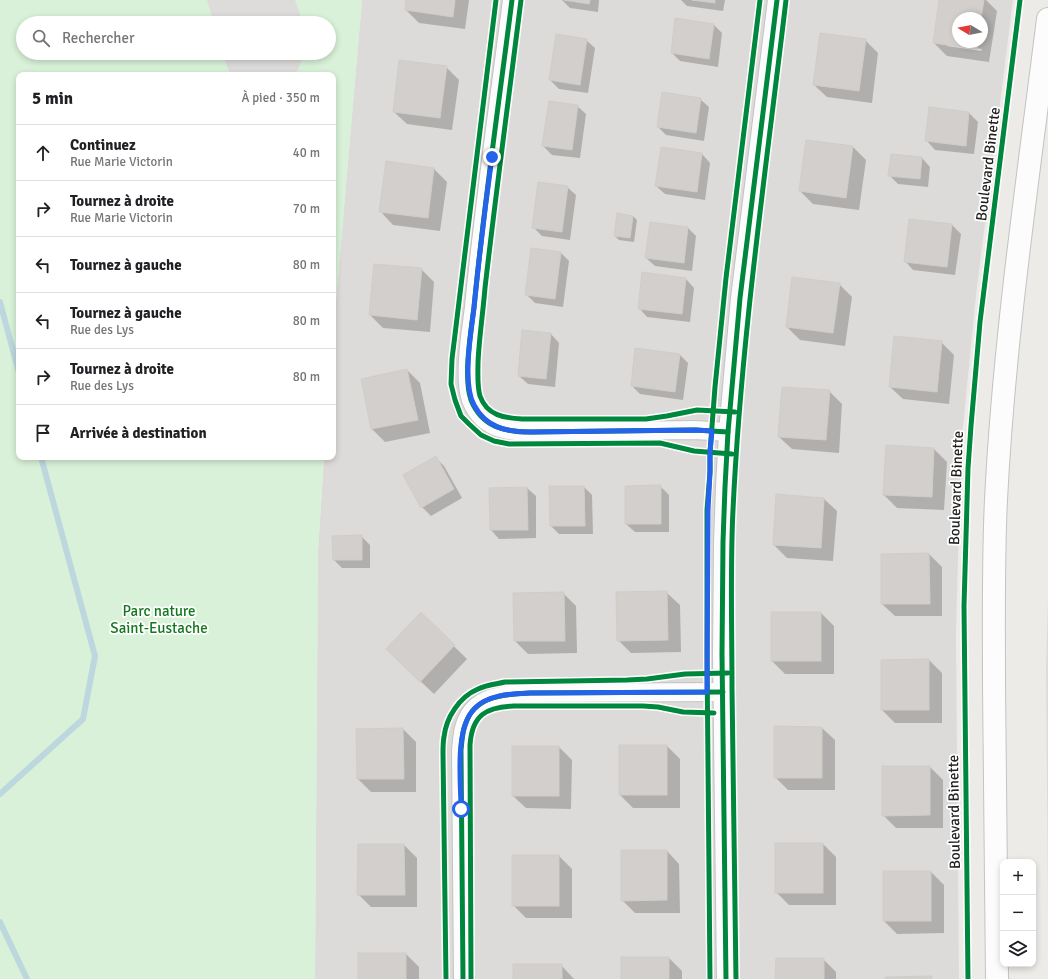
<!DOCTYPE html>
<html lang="fr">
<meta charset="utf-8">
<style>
:root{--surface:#fff;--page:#f2f2f2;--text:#202124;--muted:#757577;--line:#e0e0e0}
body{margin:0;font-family:Signika,sans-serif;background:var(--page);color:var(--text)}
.controls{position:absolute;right:12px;bottom:12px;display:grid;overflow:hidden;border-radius:8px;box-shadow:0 2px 6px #0003}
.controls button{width:36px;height:36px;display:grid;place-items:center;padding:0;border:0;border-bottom:1px solid var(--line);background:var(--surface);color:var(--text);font:20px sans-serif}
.compass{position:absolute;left:952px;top:12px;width:36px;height:36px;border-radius:50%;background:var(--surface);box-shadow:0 2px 6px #0003;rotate:280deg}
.stop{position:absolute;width:12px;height:12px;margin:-9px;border:3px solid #2563eb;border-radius:50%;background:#fff}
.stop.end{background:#2563eb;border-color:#fff;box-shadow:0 1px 4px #0008}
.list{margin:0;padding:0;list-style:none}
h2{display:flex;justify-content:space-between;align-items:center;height:52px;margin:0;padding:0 16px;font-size:17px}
h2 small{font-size:13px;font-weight:400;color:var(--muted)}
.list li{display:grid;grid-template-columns:26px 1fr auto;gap:12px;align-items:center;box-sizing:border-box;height:56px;padding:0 16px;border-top:1px solid var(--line)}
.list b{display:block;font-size:15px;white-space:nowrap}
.list p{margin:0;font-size:13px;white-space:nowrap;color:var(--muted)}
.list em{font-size:13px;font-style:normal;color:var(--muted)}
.icon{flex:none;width:22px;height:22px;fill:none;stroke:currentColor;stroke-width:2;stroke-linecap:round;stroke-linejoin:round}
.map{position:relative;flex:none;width:1048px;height:979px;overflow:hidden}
.search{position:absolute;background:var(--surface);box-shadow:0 2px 6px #0003;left:16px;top:16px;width:320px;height:44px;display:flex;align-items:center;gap:10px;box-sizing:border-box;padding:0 14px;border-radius:22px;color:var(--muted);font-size:15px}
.panel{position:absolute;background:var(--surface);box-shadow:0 2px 6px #0003;left:16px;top:72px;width:320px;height:388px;border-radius:8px}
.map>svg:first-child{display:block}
.residential{fill:#dcdbd9;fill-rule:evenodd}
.park{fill:#d8f1d8;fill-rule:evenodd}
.parking{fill:#dddcdb}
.shadow{fill:#0003;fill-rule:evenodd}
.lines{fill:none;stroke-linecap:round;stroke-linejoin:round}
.stream{stroke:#bdd7de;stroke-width:6}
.building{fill:#d2cfcc;stroke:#d0cdc9}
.minor-casing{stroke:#c4c3c2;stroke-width:20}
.tertiary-casing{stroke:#c4c3c2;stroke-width:24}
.minor{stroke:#fcfcfc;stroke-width:18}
.tertiary{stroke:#fcfcfc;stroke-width:22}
.cycleway-casing{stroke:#fff;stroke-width:8}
.cycleway{stroke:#00873e;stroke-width:5}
.route{stroke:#2563eb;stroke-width:5}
.labels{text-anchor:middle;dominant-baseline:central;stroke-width:3.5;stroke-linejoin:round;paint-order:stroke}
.street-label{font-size:15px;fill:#1f1f1f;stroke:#fff}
.park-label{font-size:15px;fill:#13771c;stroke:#fff}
</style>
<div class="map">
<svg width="1048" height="979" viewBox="0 0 1048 979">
<rect width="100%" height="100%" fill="#edebe8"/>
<g class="residential">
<path d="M 362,0 L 1013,0 L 976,295 L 961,448 L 956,633 L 959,979 L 315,979 L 318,551 L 324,457 L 333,457 L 333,335 ZM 958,18 L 982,18 L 982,42 L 958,42 Z"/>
<polygon points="1048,599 1048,910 1046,668"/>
</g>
<path class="park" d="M 0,0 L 362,0 L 333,335 L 333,75 L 19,75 L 19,457 L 324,457 L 318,551 L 315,979 L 0,979 ZM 23,23 L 329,23 L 329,53 L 23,53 Z"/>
<g class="parking">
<polygon points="207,0 295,0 303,23 214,23"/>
<polygon points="223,53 303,53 303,58 295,75 230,75"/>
</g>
<g class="shadow">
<polygon points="407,0 469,0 465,29 419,23 406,10"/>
<polygon points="562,0 599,0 598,12 570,8"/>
<polygon points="681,0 725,0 723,11 687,6"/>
<path d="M 940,0 L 986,0 L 997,11 L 989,62 L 947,56 L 934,43 ZM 958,18 L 982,18 L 982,42 L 958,42 ZM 947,44 L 982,49 L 981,51 L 947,46 Z"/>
<polygon points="714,25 722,33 718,67 680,61 672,53"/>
<polygon points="586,40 595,48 588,93 559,89 550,80"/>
<polygon points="865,40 878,53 872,103 827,97 814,85"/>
<polygon points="446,67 459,80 452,130 407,124 394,112"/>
<polygon points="700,99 709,107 704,141 666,135 658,127"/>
<polygon points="577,106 586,114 580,158 552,155 543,146"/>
<polygon points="930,108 969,113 978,122 974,154 935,150 927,141"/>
<polygon points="807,141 853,147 866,160 859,210 813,204 800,191"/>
<polygon points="702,154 710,163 705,200 665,194 656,186"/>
<polygon points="922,158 930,167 928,187 898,184 889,175"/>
<polygon points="434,169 447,182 440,231 393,225 381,212"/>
<polygon points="567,187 576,195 570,240 542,236 534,228"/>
<polygon points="618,214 633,216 637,220 634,242 619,240 615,236"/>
<polygon points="910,220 952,225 961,234 955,275 913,270 905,261"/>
<polygon points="688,228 696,236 692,271 655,266 646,258"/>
<polygon points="561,253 569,261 563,307 535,303 526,294"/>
<polygon points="421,269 434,282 430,332 383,328 370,315"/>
<polygon points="686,279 694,288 690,322 647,317 639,308"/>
<polygon points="839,284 852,297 845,346 800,340 787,327"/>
<polygon points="551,334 559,343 555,387 528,384 519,376"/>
<polygon points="941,342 954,355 949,404 903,399 890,387"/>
<polygon points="680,355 688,363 683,400 640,394 632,386"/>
<polygon points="407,370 420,383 430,433 385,442 372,429 362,380"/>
<polygon points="829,391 842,404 839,453 792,449 779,437"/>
<polygon points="934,449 947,462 944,510 897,508 884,495"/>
<polygon points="436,458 444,466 462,498 431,516 422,507"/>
<polygon points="660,486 669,495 669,532 635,532 626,524"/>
<polygon points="584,487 592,495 593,534 559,534 551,526"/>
<polygon points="527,488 536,496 536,538 499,539 491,530 490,489"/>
<polygon points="824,499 837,511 833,561 787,558 774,545"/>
<polygon points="361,536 370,545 370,568 342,568 334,560"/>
<polygon points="929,554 942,567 942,616 895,616 882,604"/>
<polygon points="563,593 576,606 577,653 528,654 515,641 514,594"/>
<polygon points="667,593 680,605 681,652 631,653 618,640"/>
<polygon points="821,613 834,626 834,674 785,674 772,661"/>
<polygon points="421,614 467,659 434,694 400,662"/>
<polygon points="929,660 942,673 942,723 895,723 882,710 882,661"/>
<polygon points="822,728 835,740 835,790 788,790 775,777"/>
<polygon points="403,729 416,742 416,792 371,792 358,779 357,730"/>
<polygon points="667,746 680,759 680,808 633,808 620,795"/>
<polygon points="559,747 572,760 571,809 526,808 513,796"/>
<polygon points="930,767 943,780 943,828 896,828 883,815"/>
<polygon points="823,844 836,857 836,905 789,905 776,892"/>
<polygon points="359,845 404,845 417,858 417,907 371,907 358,894"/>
<polygon points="667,851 679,864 680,913 635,913 622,900"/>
<polygon points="513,856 559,856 572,869 572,918 526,918 513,905"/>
<polygon points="931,872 944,885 944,933 897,934 884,921"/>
<polygon points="406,954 419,967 419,979 359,979"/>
<polygon points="669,958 682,971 682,979 622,979"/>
<polygon points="823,959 836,972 836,979 776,979"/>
<polygon points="561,965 574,979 514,979"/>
</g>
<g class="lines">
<g class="stream">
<polyline points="0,302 19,373"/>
<polyline points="0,794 83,719 95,656 41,457"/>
<polyline points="0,922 27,979"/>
</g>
</g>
<g class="building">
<polygon points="406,0 455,0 453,17 405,10"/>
<polygon points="564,0 590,0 589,4"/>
<polygon points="692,0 715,0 715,3"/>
<polygon points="939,0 984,0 981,18 958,18 958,42 978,42 977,49 933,43"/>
<polygon points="675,18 714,24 709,59 671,53"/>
<polygon points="820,33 866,39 859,91 813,85"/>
<polygon points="556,34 587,39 580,85 549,80"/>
<polygon points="399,60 447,66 440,118 393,112"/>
<polygon points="662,92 701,98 696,133 657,127"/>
<polygon points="549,101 578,105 572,150 542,146"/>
<polygon points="929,107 969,112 966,146 925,141"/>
<polygon points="806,140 853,146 846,198 799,191"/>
<polygon points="661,147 702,153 697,192 655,186"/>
<polygon points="891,154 922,157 920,179 888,176"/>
<polygon points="386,161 434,168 428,218 379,212"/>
<polygon points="538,182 568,186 562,232 532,228"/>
<polygon points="617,213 633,216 630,238 614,236"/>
<polygon points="909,219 952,224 947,267 904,262"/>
<polygon points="650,222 688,227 684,263 645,258"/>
<polygon points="531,248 561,252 555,299 525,295"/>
<polygon points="374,264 422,268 417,320 369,315"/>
<polygon points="642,272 686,278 682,314 638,309"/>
<polygon points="792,277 840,283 833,333 786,327"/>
<polygon points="522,330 551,333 546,379 518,376"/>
<polygon points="894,336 942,341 937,392 889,387"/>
<polygon points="635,348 680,354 675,392 631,386"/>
<polygon points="407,369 418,420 371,429 361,379"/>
<polygon points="782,387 830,390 826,440 778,437"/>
<polygon points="886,445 934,448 932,497 883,495"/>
<polygon points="436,456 454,489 421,508 403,475"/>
<polygon points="661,485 661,524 625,524 625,486"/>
<polygon points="549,486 584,486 585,526 550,526"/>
<polygon points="527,487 528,530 490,530 489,488"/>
<polygon points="776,494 824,498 821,548 773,545"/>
<polygon points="362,535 362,560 333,560 332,536"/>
<polygon points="929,553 930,604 881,604 881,554"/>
<polygon points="667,591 668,640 617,641 616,592"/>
<polygon points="564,592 565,641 514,641 513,593"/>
<polygon points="421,612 455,645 420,682 386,649"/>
<rect x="771" y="612" width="50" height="49"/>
<polygon points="929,659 929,710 881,710 881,660"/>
<polygon points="774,726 822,727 822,778 774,778"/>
<polygon points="403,728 404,779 357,779 356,729"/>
<rect x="619" y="745" width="48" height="50"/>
<rect x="512" y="746" width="47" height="50"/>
<polygon points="882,766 930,766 930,815 882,816"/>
<rect x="775" y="843" width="48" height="50"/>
<polygon points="358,844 404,844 405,895 357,895"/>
<polygon points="621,850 667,850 667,900 621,901"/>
<rect x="512" y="855" width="47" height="51"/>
<rect x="883" y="871" width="48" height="50"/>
<rect x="358" y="953" width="48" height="26"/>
<rect x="621" y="957" width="48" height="22"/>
<polygon points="776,958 824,958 824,979 775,979"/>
<rect x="513" y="964" width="49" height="15"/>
<polygon points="932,976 932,979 885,979 885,977"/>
</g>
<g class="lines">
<g class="minor-casing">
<g id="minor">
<path d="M 512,0 C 499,102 484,204 474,307 C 471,331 463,377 471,400 C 482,427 504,432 531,432 L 695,430 L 728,432"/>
<path d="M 463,979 L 461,750 C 462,742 462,733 465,725 C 474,696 504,694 530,693 L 723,692"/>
<polyline points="726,979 722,654 723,542 725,487 728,432 740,298 777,0"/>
</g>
</g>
<g class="tertiary-casing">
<path id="tertiary" d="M 997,979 C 996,881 995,782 994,684 C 994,623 993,561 996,500 C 1004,339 1028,179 1048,19"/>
</g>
<use href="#minor" class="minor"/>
<use href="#tertiary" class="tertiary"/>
<g class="cycleway-casing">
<g id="cycleway">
<polyline points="496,0 452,359 451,384 455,400 461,416 469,424 481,435 494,441 509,444 660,443 694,451 732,454"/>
<path d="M 512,0 C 499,102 484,204 474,307 C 471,331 463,377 471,400 C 482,427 504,432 531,432 L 695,430 L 728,432"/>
<path d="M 521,0 C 509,96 496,192 485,288 C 483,313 479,338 478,363 C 478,374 477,386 480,396 C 487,416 505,418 522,419 L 646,419 L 667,416 L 697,410 L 735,412"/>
<path d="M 446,979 L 443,753 C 443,748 443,742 444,737 C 446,718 459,697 478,689 C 486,685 496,684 505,682 L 627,680 L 647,679 L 685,674 L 728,673"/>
<path d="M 463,979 L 461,750 C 462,742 462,733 465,725 C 474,696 504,694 530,693 L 723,692"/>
<path d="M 471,979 L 470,745 C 472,715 486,707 514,706 L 643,706 L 658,707 L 683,712 L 714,713"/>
<polyline points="710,979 707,656 707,510 710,472 710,452 715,387 726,278 760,0"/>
<polyline points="726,979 722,654 723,542 725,487 728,432 740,298 777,0"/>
<path d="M 736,979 C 735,882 733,785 732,688 C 732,629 730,569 733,510 C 741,339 766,170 786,0"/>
<polyline points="968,979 964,606 968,468 971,426 980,322 1020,0"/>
</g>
</g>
<use href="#cycleway" class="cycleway"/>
</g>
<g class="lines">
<path class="route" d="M 461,809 C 461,781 454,729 475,708 C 489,694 512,694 530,693 L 707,692 L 708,510 L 710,472 L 710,452 L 712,431 L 696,430 L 531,432 C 507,432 486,428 474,405 C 462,383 471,333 474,308 C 479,258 485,207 492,157"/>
</g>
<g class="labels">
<g class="street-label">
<text transform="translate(988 164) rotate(-83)">Boulevard Binette</text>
<text transform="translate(956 488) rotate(-88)">Boulevard Binette</text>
<text transform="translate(954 812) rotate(-91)">Boulevard Binette</text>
</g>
<g class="park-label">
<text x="159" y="611">Parc nature<tspan x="159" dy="17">Saint-Eustache</tspan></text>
</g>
</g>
</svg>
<div class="controls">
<button>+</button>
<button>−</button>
<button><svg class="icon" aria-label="layers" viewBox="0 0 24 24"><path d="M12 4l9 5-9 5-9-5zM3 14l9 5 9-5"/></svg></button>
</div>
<svg class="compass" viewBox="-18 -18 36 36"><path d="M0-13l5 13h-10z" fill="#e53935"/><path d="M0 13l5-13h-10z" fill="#757577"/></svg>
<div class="stop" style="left:461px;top:809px"></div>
<div class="stop end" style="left:492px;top:157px"></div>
<div class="search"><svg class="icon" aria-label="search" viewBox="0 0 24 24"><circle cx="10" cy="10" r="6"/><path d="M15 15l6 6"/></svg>Rechercher</div>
<section class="panel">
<h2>5 min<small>À pied · 350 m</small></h2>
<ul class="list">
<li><svg class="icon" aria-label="ahead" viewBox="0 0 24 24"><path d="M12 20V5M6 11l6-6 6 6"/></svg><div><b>Continuez</b><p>Rue Marie Victorin</p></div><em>40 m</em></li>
<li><svg class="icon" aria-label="right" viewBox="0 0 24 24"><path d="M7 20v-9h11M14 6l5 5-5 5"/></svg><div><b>Tournez à droite</b><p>Rue Marie Victorin</p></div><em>70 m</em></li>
<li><svg class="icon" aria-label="left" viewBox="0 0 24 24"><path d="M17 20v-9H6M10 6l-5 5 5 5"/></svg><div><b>Tournez à gauche</b></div><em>80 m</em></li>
<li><svg class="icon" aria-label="left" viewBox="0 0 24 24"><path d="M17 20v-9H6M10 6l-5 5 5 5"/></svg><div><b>Tournez à gauche</b><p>Rue des Lys</p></div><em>80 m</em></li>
<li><svg class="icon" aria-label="right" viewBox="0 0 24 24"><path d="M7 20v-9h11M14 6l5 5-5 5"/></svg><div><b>Tournez à droite</b><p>Rue des Lys</p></div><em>80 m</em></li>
<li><svg class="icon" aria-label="arrive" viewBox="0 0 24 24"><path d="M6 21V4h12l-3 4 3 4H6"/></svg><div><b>Arrivée à destination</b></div></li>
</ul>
</section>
</div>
